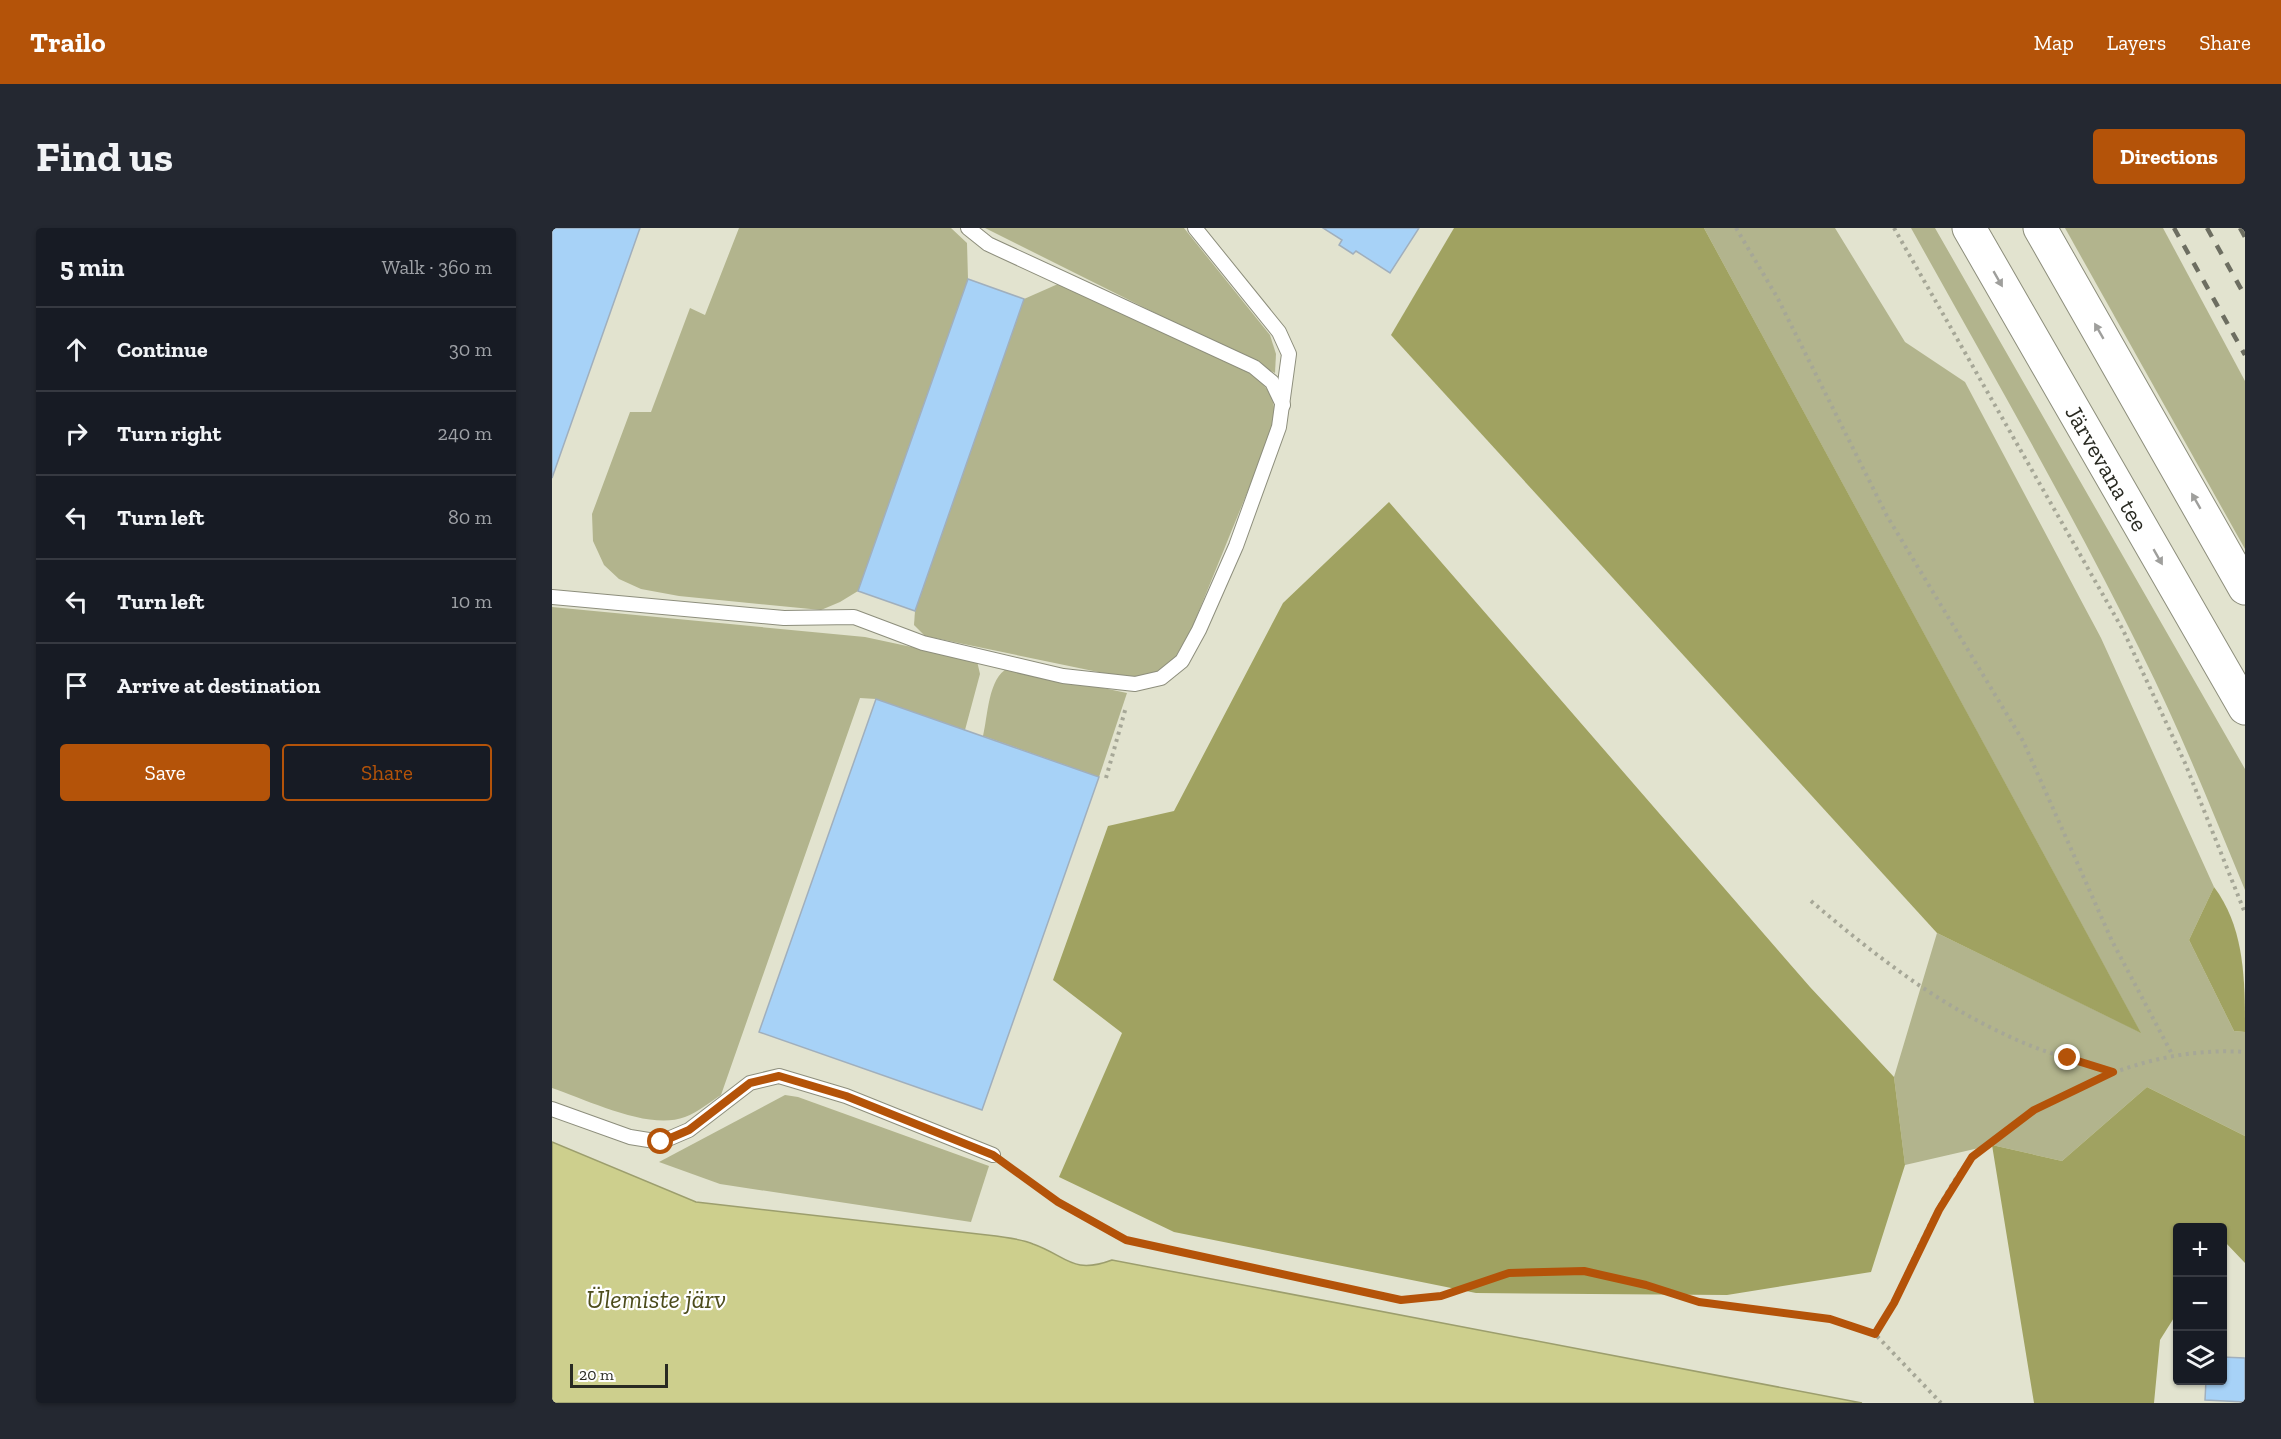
<!DOCTYPE html>
<meta charset="utf-8">
<style>
:root{--surface:#171b24;--page:#242831;--text:#f1f3f6;--muted:#9ea1a6;--line:#363941;--accent:#b45309}
body{margin:0;font-family:"Zilla Slab",serif;background:var(--page);color:var(--text)}
.controls{position:absolute;right:18px;bottom:18px;display:grid;overflow:hidden;border-radius:6px;box-shadow:0 2px 4px #0004}
.controls button{width:54px;height:54px;display:grid;place-items:center;padding:0;border:0;border-bottom:2px solid var(--line);background:var(--surface);color:var(--text);font:30px sans-serif}
.scale{position:absolute;left:18px;bottom:15px;width:98px;box-sizing:border-box;padding-left:6px;border:3px solid #292a22;border-top:0;font-size:16px;line-height:21px;white-space:nowrap;color:#292a22;-webkit-text-stroke:4px #fff;paint-order:stroke}
.stop{position:absolute;width:18px;height:18px;margin:-14px;border:4px solid #b45309;border-radius:50%;background:#fff}
.stop.end{background:#b45309;border-color:#fff;box-shadow:0 2px 6px #0008}
.list{margin:0;padding:0;list-style:none}
h2{display:flex;justify-content:space-between;align-items:center;height:78px;margin:0;padding:0 24px;font-size:26px}
h2 small{font-size:20px;font-weight:400;color:var(--muted)}
.list li{display:grid;grid-template-columns:39px 1fr auto;gap:18px;align-items:center;box-sizing:border-box;height:84px;padding:0 24px;border-top:2px solid var(--line)}
.list b{display:block;font-size:22px;white-space:nowrap}
.list em{font-size:20px;font-style:normal;color:var(--muted)}
.actions{display:flex;gap:12px;padding:18px 24px}
.actions a{flex:1;padding:14px 0;border:2px solid var(--accent);border-radius:6px;text-align:center;font-size:21px;color:var(--accent)}
.actions .main{background:var(--accent);color:#fff}
.icon{flex:none;width:33px;height:33px;fill:none;stroke:currentColor;stroke-width:2;stroke-linecap:round;stroke-linejoin:round}
.map{position:relative;flex:none;width:1693px;height:1175px;overflow:hidden;border-radius:6px}
header{display:flex;align-items:center;gap:36px;box-sizing:border-box;height:84px;padding:0 30px;background:var(--accent);color:#fff}
header strong{font-size:28px}
nav{display:flex;gap:33px;margin-inline-start:auto;font-size:21px}
.intro{display:flex;align-items:center;justify-content:space-between;box-sizing:border-box;height:144px;padding:0 36px}
h1{margin:0;font-size:42px}
.button{padding:15px 27px;border-radius:6px;background:var(--accent);color:#fff;font-size:21px;font-weight:700}
main{display:flex;gap:36px;padding:0 36px}
aside{flex:1;background:var(--surface);border-radius:6px;box-shadow:0 2px 4px #0004}
.map>svg:first-child{display:block}
.green{fill:#b2b48d}
.forest{fill:#a0a261}
.water{fill:#cdcf8d;stroke:#9c9e6d;stroke-width:1.5}
.building{fill:#a7d2f7;stroke:#a0afbd;stroke-width:1.5}
.lines{fill:none;stroke-linecap:round;stroke-linejoin:round}
.lane-casing{stroke:#8d8e7c;stroke-width:16}
.primary-casing{stroke:#8d8e7c;stroke-width:35}
.path{stroke:#a6a797;stroke-width:4;stroke-dasharray:3 4.5;stroke-linecap:butt}
.lane{stroke:#fff;stroke-width:14}
.primary{stroke:#fff;stroke-width:33}
.rail{stroke:#6d6e61;stroke-width:4.5;stroke-dasharray:10 10;stroke-linecap:butt}
.oneway{fill:#9f9f9c}
.route{stroke:#b45309;stroke-width:8}
.labels{text-anchor:middle;dominant-baseline:central;stroke-width:4.5;stroke-linejoin:round;paint-order:stroke}
.street-label{font-size:24px;fill:#292a22;stroke:#fff}
.water-label{font-size:26px;font-style:italic;fill:#4c4c1b;stroke:#fff}
</style>
<header>
<strong>Trailo</strong>
<nav><a>Map</a><a>Layers</a><a>Share</a></nav>
</header>
<div class="intro"><h1>Find us</h1><a class="button">Directions</a></div>
<main>
<aside>
<h2>5 min<small>Walk · 360 m</small></h2>
<ul class="list">
<li><svg class="icon" aria-label="ahead" viewBox="0 0 24 24"><path d="M12 20V5M6 11l6-6 6 6"/></svg><div><b>Continue</b></div><em>30 m</em></li>
<li><svg class="icon" aria-label="right" viewBox="0 0 24 24"><path d="M7 20v-9h11M14 6l5 5-5 5"/></svg><div><b>Turn right</b></div><em>240 m</em></li>
<li><svg class="icon" aria-label="left" viewBox="0 0 24 24"><path d="M17 20v-9H6M10 6l-5 5 5 5"/></svg><div><b>Turn left</b></div><em>80 m</em></li>
<li><svg class="icon" aria-label="left" viewBox="0 0 24 24"><path d="M17 20v-9H6M10 6l-5 5 5 5"/></svg><div><b>Turn left</b></div><em>10 m</em></li>
<li><svg class="icon" aria-label="arrive" viewBox="0 0 24 24"><path d="M6 21V4h12l-3 4 3 4H6"/></svg><div><b>Arrive at destination</b></div></li>
</ul>
<div class="actions"><a class="main">Save</a><a>Share</a></div>
</aside>
<div class="map">
<svg width="1693" height="1175" viewBox="0 0 1693 1175">
<rect width="100%" height="100%" fill="#e2e3cf"/>
<g class="green">
<polygon points="187,0 399,0 415,15 416,51 306,363 288,374 269,382 127,368 89,361 67,351 52,337 41,313 40,286 78,184 99,184 138,80 153,87"/>
<polygon points="433,0 632,0 718,107 724,126 723,145"/>
<polygon points="1152,0 1283,0 1353,114 1413,154 1549,410 1662,659 1637,712 1682,803 1693,804 1693,908 1595,859 1510,933 1440,917 1353,937 1342,849 1385,705 1588,804"/>
<path d="M 1359,0 L 1383,0 L 1693,541 L 1693,662 C 1660,582 1628,502 1589,424 C 1518,280 1437,140 1359,0 Z"/>
<polygon points="1513,0 1611,0 1693,153 1693,321"/>
<path d="M 506,56 L 701,146 C 724,168 725,176 719,206 L 640,400 L 624,428 L 604,447 L 580,451 L 373,408 L 362,397 L 363,383 L 472,71 Z"/>
<path d="M 0,379 L 313,409 L 425,433 L 428,446 L 413,502 L 324,471 L 308,470 L 169,867 C 158,874 146,884 133,889 C 97,903 36,872 0,860 Z"/>
<path d="M 456,440 L 575,465 L 547,549 L 431,508 C 436,488 436,450 456,440 Z"/>
<polygon points="233,867 246,869 437,938 419,994 168,956 107,934"/>
</g>
<g class="forest">
<polygon points="902,0 1152,0 1589,805 1385,705 839,107"/>
<polygon points="837,274 1258,759 1342,849 1353,937 1319,1044 1175,1067 924,1065 622,1004 507,949 570,805 501,752 556,598 622,583 731,375"/>
<path d="M 1662,659 C 1693,700 1693,753 1693,804 L 1682,803 L 1637,712 Z"/>
<polygon points="1595,859 1693,908 1693,1035 1673,1014 1671,1017 1670,1000 1626,1000 1625,1085 1608,1112 1602,1175 1482,1175 1440,917 1510,933"/>
</g>
<path class="water" d="M 0,914 L 144,974 L 444,1008 C 456,1010 470,1011 481,1016 C 515,1028 520,1047 560,1032 L 1310,1175 L 0,1175 Z"/>
<g class="building">
<polygon points="0,0 88,0 0,250"/>
<polygon points="771,0 867,0 838,45 804,23 801,26 787,17 790,12"/>
<polygon points="416,51 472,71 363,383 306,363"/>
<polygon points="324,471 547,549 430,882 207,804"/>
<polygon points="1670,1129 1693,1130 1693,1174 1653,1172 1654,1152 1670,1152"/>
</g>
<g class="lines">
<g class="lane-casing">
<g id="lane">
<polyline points="416,0 436,16 702,139 720,154 731,177"/>
<polyline points="0,369 232,390 302,389 371,415 511,448 583,456 609,450 630,433 647,402 684,318 727,199 737,126 727,104 643,0"/>
<polyline points="0,881 78,909 109,914 137,902 198,855 227,848 294,868 441,927"/>
</g>
</g>
<g class="primary-casing">
<g id="primary">
<polyline points="1417,0 1693,480"/>
<polyline points="1488,0 1693,360"/>
</g>
</g>
<g class="path">
<polyline points="1184,0 1225,69 1335,288 1471,513 1560,713 1621,828"/>
<polyline points="1342,0 1571,402 1633,535 1693,685"/>
<polyline points="554,550 574,479"/>
<path d="M 1259,673 C 1319,724 1381,773 1452,806 C 1486,823 1524,833 1561,844"/>
<polyline points="458,939 506,974 574,1012 849,1072 889,1068 957,1045 1032,1043 1094,1057 1147,1074 1278,1091 1323,1106 1389,1175"/>
<path d="M 1323,1106 C 1357,1050 1378,980 1419,930 C 1427,920 1442,913 1452,905 C 1520,854 1607,818 1693,824"/>
</g>
<use href="#lane" class="lane"/>
<use href="#primary" class="primary"/>
<g class="rail">
<polyline points="1622,0 1693,127"/>
<polyline points="1655,0 1693,68"/>
<polyline points="1688,0 1693,9"/>
</g>
</g>
<defs><path id="oneway-solid" d="M-6-.8H1V-3.2L6.5 0L1 3.2V.8H-6Z" transform="scale(1.5)"/></defs>
<g class="oneway">
<use href="#oneway-solid" transform="translate(1446 51) rotate(60)"/>
<use href="#oneway-solid" transform="translate(1547 103) rotate(-120)"/>
<use href="#oneway-solid" transform="translate(1644 273) rotate(-120)"/>
<use href="#oneway-solid" transform="translate(1606 329) rotate(60)"/>
</g>
<g class="lines">
<polyline class="route" points="109,914 137,902 198,855 227,848 294,868 441,927 506,974 574,1012 849,1072 889,1068 957,1045 1032,1043 1094,1057 1147,1074 1278,1091 1323,1106 1342,1075 1387,982 1420,929 1482,882 1561,844 1516,830"/>
</g>
<g class="labels">
<g class="street-label">
<text transform="translate(1555 240) rotate(60)">Järvevana tee</text>
</g>
<g class="water-label">
<text x="104" y="1071">Ülemiste järv</text>
</g>
</g>
</svg>
<div class="controls">
<button>+</button>
<button>−</button>
<button><svg class="icon" aria-label="layers" viewBox="0 0 24 24"><path d="M12 4l9 5-9 5-9-5zM3 14l9 5 9-5"/></svg></button>
</div>
<div class="scale">20 m</div>
<div class="stop" style="left:109px;top:914px"></div>
<div class="stop end" style="left:1516px;top:830px"></div>
</div>
</main>
